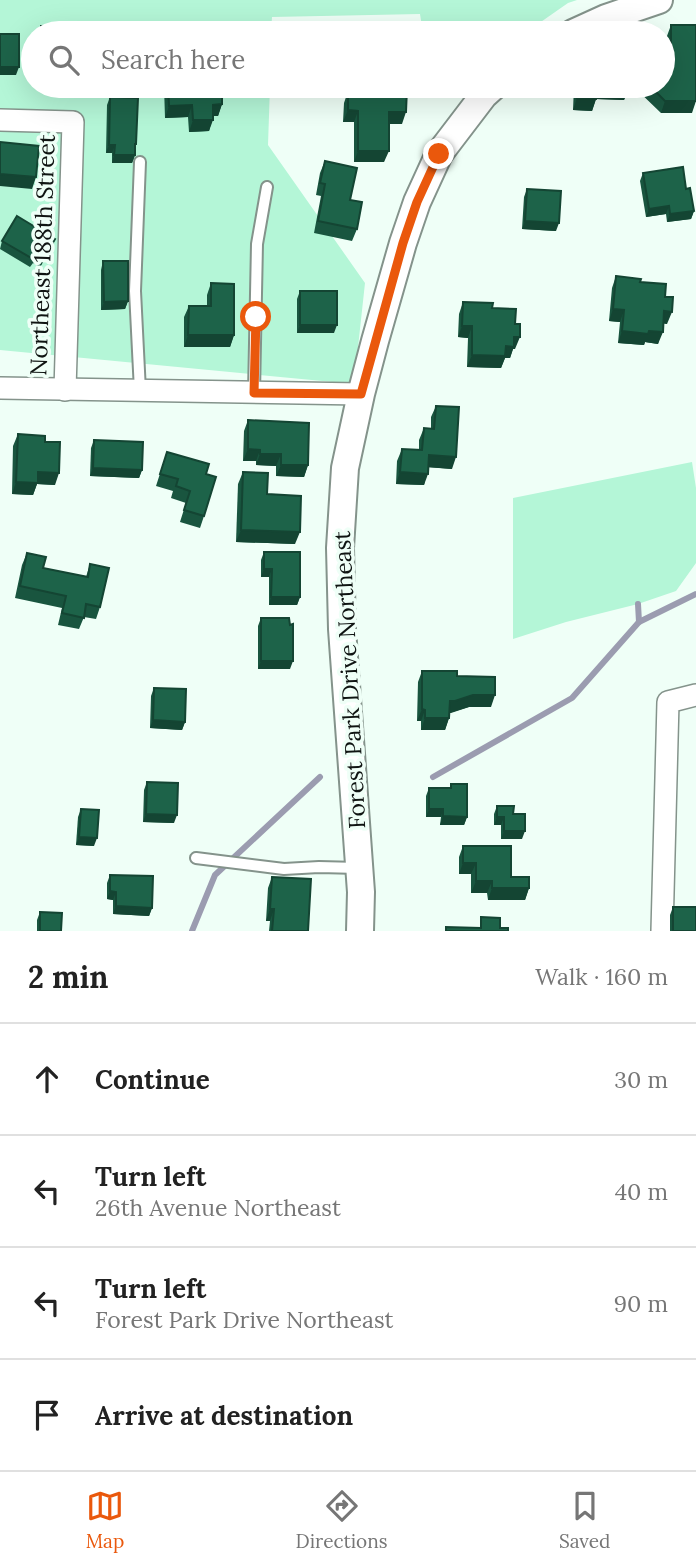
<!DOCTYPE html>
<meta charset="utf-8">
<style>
:root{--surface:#fff;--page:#f2f2f2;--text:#222;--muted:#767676;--line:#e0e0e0;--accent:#ea580c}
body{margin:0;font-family:Lora,serif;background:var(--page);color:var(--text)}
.stop{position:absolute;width:21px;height:21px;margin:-16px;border:5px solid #ea580c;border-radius:50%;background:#fff}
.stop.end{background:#ea580c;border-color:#fff;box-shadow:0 2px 7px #0008}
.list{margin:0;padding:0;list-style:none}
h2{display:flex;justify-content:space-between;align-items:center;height:91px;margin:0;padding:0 28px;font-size:30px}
h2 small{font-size:23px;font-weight:400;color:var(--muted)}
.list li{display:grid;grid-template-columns:46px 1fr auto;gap:21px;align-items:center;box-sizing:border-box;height:112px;padding:0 28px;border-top:2px solid var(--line)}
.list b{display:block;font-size:26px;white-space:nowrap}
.list p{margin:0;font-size:23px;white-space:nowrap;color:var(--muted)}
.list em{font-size:23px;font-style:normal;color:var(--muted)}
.icon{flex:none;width:38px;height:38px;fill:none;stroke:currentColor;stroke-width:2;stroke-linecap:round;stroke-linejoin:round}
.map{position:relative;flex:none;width:696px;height:931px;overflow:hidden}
.search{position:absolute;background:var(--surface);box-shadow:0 7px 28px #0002;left:21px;right:21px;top:21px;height:77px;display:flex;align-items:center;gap:18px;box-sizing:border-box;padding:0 24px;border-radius:38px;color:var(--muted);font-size:26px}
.sheet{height:539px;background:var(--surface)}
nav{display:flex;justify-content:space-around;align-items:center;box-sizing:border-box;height:98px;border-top:2px solid var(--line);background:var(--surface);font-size:19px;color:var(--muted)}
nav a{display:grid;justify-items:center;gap:4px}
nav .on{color:var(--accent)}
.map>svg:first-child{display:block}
.green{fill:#b4f6d7}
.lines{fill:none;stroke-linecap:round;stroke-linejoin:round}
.stream{stroke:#9b9cb0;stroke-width:6}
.service-casing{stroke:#84938b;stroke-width:14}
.minor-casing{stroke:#84938b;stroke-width:24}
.tertiary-casing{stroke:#84938b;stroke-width:30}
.service{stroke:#fff;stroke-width:10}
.minor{stroke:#fff;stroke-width:21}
.tertiary{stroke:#fff;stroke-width:26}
.wall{fill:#19553f}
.shaded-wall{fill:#144533}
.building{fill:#1d6349;stroke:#144533;stroke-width:2}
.route{stroke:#ea580c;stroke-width:9}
.labels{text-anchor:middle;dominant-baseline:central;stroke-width:7;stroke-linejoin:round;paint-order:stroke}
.street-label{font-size:23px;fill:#0f1412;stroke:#effff7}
</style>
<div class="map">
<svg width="696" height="931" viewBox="0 0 696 931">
<rect width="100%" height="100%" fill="#effff7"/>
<g class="green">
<polygon points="0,0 577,0 568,3 525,33 423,33 420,14 272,17 271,33 33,33 33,86 270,86 268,145 365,283 354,384 0,350"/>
<polygon points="692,462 696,488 696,563 676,591 638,604 566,622 513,639 513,498"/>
</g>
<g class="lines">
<g class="stream">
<polyline points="638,604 639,622"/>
<polyline points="433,777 572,698 639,622 696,594"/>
<polyline points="192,931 215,875 320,777"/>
</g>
<g class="service-casing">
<g id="service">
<polyline points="140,162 135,291 140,391"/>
<polyline points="254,393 257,244 267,187"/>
<polyline points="196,858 284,869 319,867 359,868"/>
</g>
</g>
<g class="minor-casing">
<g id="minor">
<polyline points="0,120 73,122 65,390"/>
<polyline points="0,388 361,394"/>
<polyline points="662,931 668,702 696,695"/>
</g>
</g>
<g class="tertiary-casing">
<g id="tertiary">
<polyline points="573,33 606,18 659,0"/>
<polyline points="360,931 361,892 342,629 340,548 345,468 361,394 375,341 403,243 417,202 439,154 484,95 494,86"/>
</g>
</g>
<use href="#service" class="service"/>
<use href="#minor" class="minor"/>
<use href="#tertiary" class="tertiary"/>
</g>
<g class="wall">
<polygon points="671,25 692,113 661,113 634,87 663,86 667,50 667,36"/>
<polygon points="164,86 222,86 222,104 218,116 213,116 209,131 189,132 188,117 165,118"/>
<polygon points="574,86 629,86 624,100 596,99 592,111 573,110"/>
<polygon points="362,88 402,124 389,124 384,162 354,162 354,122 343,122 344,103 348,91 361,91"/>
<polygon points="110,97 135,148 135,155 132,163 112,163 112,153 106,153 107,105"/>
<polygon points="325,161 350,200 357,229 352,241 314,233 321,196 316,195 320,173"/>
<polygon points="643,173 686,189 694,211 691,219 667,222 666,214 646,217 640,181"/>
<polygon points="527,189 556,231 522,229 524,197"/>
<polygon points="55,239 52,247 40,267 33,263 30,267 0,249 2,241"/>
<polygon points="103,261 128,301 125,309 101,310 101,270"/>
<polygon points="616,276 640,282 665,297 667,324 663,323 658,344 645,342 644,345 618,343 620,322 609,321 612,288"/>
<polygon points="211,283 234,335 230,347 184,347 184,317 189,306 207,306 207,295"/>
<polygon points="300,291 334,333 297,333 297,299"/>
<polygon points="463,302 492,308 515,349 513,349 510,358 505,358 501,368 467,367 468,338 458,337 459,314"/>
<polygon points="436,406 452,469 428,467 424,485 396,484 397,461 402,449 419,450 419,440 424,428 431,429 431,417"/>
<polygon points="248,420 308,465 304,477 276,476 276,466 256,465 256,461 243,461 244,431"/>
<polygon points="18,434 45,442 55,485 37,484 33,495 12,494 13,446"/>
<polygon points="94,440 142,470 139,478 90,476 91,448"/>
<polygon points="167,452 206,474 204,516 200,528 180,522 186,503 171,498 173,491 156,486"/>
<polygon points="243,472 267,494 295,544 236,542 238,484"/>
<polygon points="264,552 300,597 297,605 269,605 269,577 261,577 261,560"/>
<polygon points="27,553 43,568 86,577 90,564 100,607 96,619 84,617 79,629 58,625 62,608 15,598 22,565"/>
<polygon points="261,618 290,669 258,669 258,626"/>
<polygon points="422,671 457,676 491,707 469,707 449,713 449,718 445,730 421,730 421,721 417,721 418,682"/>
<polygon points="154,688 185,722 182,730 150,728 151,696"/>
<polygon points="147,782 174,823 143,822 144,790"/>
<polygon points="451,784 467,817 464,825 440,825 441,817 426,817 426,796 429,788 450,788"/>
<polygon points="497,806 513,814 522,839 501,839 501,825 494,825 494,814"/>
<polygon points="81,809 94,846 76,845 78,817"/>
<polygon points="463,846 529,888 525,900 488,900 487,893 471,893 471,874 459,874 459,857"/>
<polygon points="110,875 152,908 149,916 113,914 113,900 107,899 107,883"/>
<polygon points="272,877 308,931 269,931 270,921 266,921 268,888"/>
<polygon points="673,907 696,931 670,931 670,915"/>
<polygon points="40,912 61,931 37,931 37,920"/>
</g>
<g class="shaded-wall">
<polygon points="0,67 19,67 16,75 0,75"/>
<polygon points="50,86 74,86 71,94 47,93"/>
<polygon points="597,87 629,89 624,100 596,99 592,111 573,110 577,98"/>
<polygon points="665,101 696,101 692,113 661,113"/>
<polygon points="222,104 218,116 208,116 213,105"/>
<polygon points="192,105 188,117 165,118 169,106"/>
<polygon points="348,110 358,111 354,122 343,122"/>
<polygon points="389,112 406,112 402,124 385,124"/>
<polygon points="193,120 213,120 209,131 189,132"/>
<polygon points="109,145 115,145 112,153 106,153"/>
<polygon points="358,151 389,151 384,162 354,162"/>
<polygon points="114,155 135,155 132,163 112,163"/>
<polygon points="0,174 36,177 32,189 0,186"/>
<polygon points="669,206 666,214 646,217 649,209"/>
<polygon points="694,211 691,219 667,222 670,214"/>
<polygon points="525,221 559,223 556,231 522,229"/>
<polygon points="55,239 52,247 40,267 43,259"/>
<polygon points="128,301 125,309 101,310 104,302"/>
<polygon points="613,309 624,310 620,322 609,321"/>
<polygon points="664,311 672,312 667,324 660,323"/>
<polygon points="300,325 337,325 334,333 297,333"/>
<polygon points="462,326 472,326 468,338 458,337"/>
<polygon points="622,331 649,331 663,332 658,344 645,342 644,345 618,343"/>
<polygon points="188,335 234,335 230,347 184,347"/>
<polygon points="514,337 520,337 515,349 513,349 510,358 505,358 501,368 467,367 472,355"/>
<polygon points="248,449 260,450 256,461 243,461"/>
<polygon points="260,454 281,454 276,466 256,465"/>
<polygon points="429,455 456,457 452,469 425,467"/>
<polygon points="281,465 308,465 304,477 276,476"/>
<polygon points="93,468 142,470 139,478 90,476"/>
<polygon points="38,472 59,473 55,485 37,484 33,495 12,494 16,482"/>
<polygon points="400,472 428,474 424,485 396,484"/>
<polygon points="241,530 300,532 295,544 236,542"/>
<polygon points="264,569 272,569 269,577 261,577"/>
<polygon points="271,597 300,597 297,605 269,605"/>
<polygon points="261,661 293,661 290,669 258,669"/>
<polygon points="473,695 495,695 491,707 469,707 451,713 445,713 450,701"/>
<polygon points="422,709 425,710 421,721 417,721"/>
<polygon points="425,718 449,718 445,730 421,730"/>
<polygon points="153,720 185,722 182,730 150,728"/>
<polygon points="429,809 443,809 441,817 426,817"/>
<polygon points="146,814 177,815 174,823 143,822"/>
<polygon points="443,816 467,817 464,825 440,825"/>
<polygon points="497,817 504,817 501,825 494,825"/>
<polygon points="504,831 525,831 522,839 501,839"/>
<polygon points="79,837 97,838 94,846 76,845"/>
<polygon points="463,863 476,863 471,874 459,874"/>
<polygon points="476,881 492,881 487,893 471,893"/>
<polygon points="492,888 529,888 525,900 488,900"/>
<polygon points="110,891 116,892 113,900 107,899"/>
<polygon points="116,906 152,908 149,916 113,914"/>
<polygon points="270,909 274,909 270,921 266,921"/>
</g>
<g class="building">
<polygon points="671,25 696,25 696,101 665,101 650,86 663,86 663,50 671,50"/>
<polygon points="41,26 77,27 76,33 41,33"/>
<rect x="0" y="34" width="19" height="33"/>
<polygon points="168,86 222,86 222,104 213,105 213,120 193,120 192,105 169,106"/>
<polygon points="578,86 629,86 629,89 597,87 596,99 577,98"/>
<polygon points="362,88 407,88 406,112 389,112 389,151 358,151 358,111 348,110 348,91 362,91"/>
<polygon points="110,97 138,98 136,144 135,144 135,155 114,155 115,145 109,145"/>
<polygon points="0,142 39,146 36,177 0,174"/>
<polygon points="325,161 357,168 350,200 362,202 357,229 318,221 325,184 320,183"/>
<polygon points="683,167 686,189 690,188 694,211 670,214 669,206 649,209 643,173"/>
<polygon points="527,189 561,191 559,223 525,221"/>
<polygon points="17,216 55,239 43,259 36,255 33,259 2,241"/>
<polygon points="103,261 128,261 128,301 104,302"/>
<polygon points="616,276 641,279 640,282 666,284 665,297 673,297 672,312 664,311 663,332 649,331 648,334 622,331 624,310 613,309"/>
<polygon points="211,283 234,284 234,335 188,335 189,306 211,306"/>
<rect x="300" y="291" width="37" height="34"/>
<polygon points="463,302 493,303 492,308 516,309 515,324 520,324 520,337 514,337 514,347 506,346 505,356 472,355 472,326 462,326"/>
<polygon points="436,406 459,407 456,457 429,455 428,474 400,472 402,449 422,450 424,428 434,429"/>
<polygon points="248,420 309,423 308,465 281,465 281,454 260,454 260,450 248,449"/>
<polygon points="18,434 45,436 45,442 60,442 59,473 38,472 38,483 16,482"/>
<polygon points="94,440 143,442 142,470 93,468"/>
<polygon points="167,452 209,464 206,474 216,477 204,516 184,510 190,491 176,486 178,479 160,474"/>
<polygon points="243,472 268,473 267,494 301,496 300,532 241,530"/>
<polygon points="264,552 300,552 300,597 271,597 272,569 264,569"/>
<polygon points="27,553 46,557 43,568 88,577 90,564 109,568 100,607 86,604 84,618 62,613 66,596 20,586"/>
<polygon points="261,618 289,618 290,625 293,624 293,661 261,661"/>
<polygon points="422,671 457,671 457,676 495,677 495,695 473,695 455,701 450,701 449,718 425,718 425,710 422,709"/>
<polygon points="154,688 186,689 185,722 153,720"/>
<polygon points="147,782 178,783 177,815 146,814"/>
<polygon points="451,784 467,784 467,817 443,816 443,809 429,809 429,788 451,788"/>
<polygon points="497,806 514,806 513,814 525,814 525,831 504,831 504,817 497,817"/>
<polygon points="81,809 99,810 97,838 79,837"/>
<polygon points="463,846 511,846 511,877 529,877 529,888 492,888 492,881 476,881 476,863 463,863"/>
<polygon points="110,875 153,876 152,908 116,906 116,892 110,891"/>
<polygon points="272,877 311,879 308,931 272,931 274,909 270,909"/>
<rect x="673" y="907" width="23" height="24"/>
<polygon points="40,912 62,913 61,931 40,931"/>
<polygon points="481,917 500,918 500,928 508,928 508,931 446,931 446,927 481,928"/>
</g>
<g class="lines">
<polyline class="route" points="256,317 254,393 361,394 403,243 417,202 439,154"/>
</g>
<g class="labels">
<g class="street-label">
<text transform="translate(42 255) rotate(-88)">Northeast 188th Street</text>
<text transform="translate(349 680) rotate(-93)">Forest Park Drive Northeast</text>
</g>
</g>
</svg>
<div class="stop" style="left:256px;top:317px"></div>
<div class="stop end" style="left:439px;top:154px"></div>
<div class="search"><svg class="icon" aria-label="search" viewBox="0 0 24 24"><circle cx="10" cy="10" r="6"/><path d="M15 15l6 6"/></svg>Search here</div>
</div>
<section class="sheet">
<h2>2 min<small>Walk · 160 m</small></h2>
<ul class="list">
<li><svg class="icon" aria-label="ahead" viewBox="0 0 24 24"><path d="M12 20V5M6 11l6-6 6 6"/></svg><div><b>Continue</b></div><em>30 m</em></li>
<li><svg class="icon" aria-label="left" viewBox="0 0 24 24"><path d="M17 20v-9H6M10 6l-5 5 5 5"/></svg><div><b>Turn left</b><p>26th Avenue Northeast</p></div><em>40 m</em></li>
<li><svg class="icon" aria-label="left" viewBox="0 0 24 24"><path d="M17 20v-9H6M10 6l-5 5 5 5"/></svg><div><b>Turn left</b><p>Forest Park Drive Northeast</p></div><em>90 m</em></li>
<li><svg class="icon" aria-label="arrive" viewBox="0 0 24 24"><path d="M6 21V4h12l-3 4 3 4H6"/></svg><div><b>Arrive at destination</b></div></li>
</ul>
</section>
<nav>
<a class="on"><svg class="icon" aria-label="map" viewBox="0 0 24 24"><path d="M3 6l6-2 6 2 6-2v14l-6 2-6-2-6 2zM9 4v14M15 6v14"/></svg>Map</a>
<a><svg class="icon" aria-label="directions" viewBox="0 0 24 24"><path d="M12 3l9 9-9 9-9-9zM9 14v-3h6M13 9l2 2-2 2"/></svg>Directions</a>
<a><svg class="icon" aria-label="saved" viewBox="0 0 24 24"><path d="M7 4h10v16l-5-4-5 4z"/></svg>Saved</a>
</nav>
